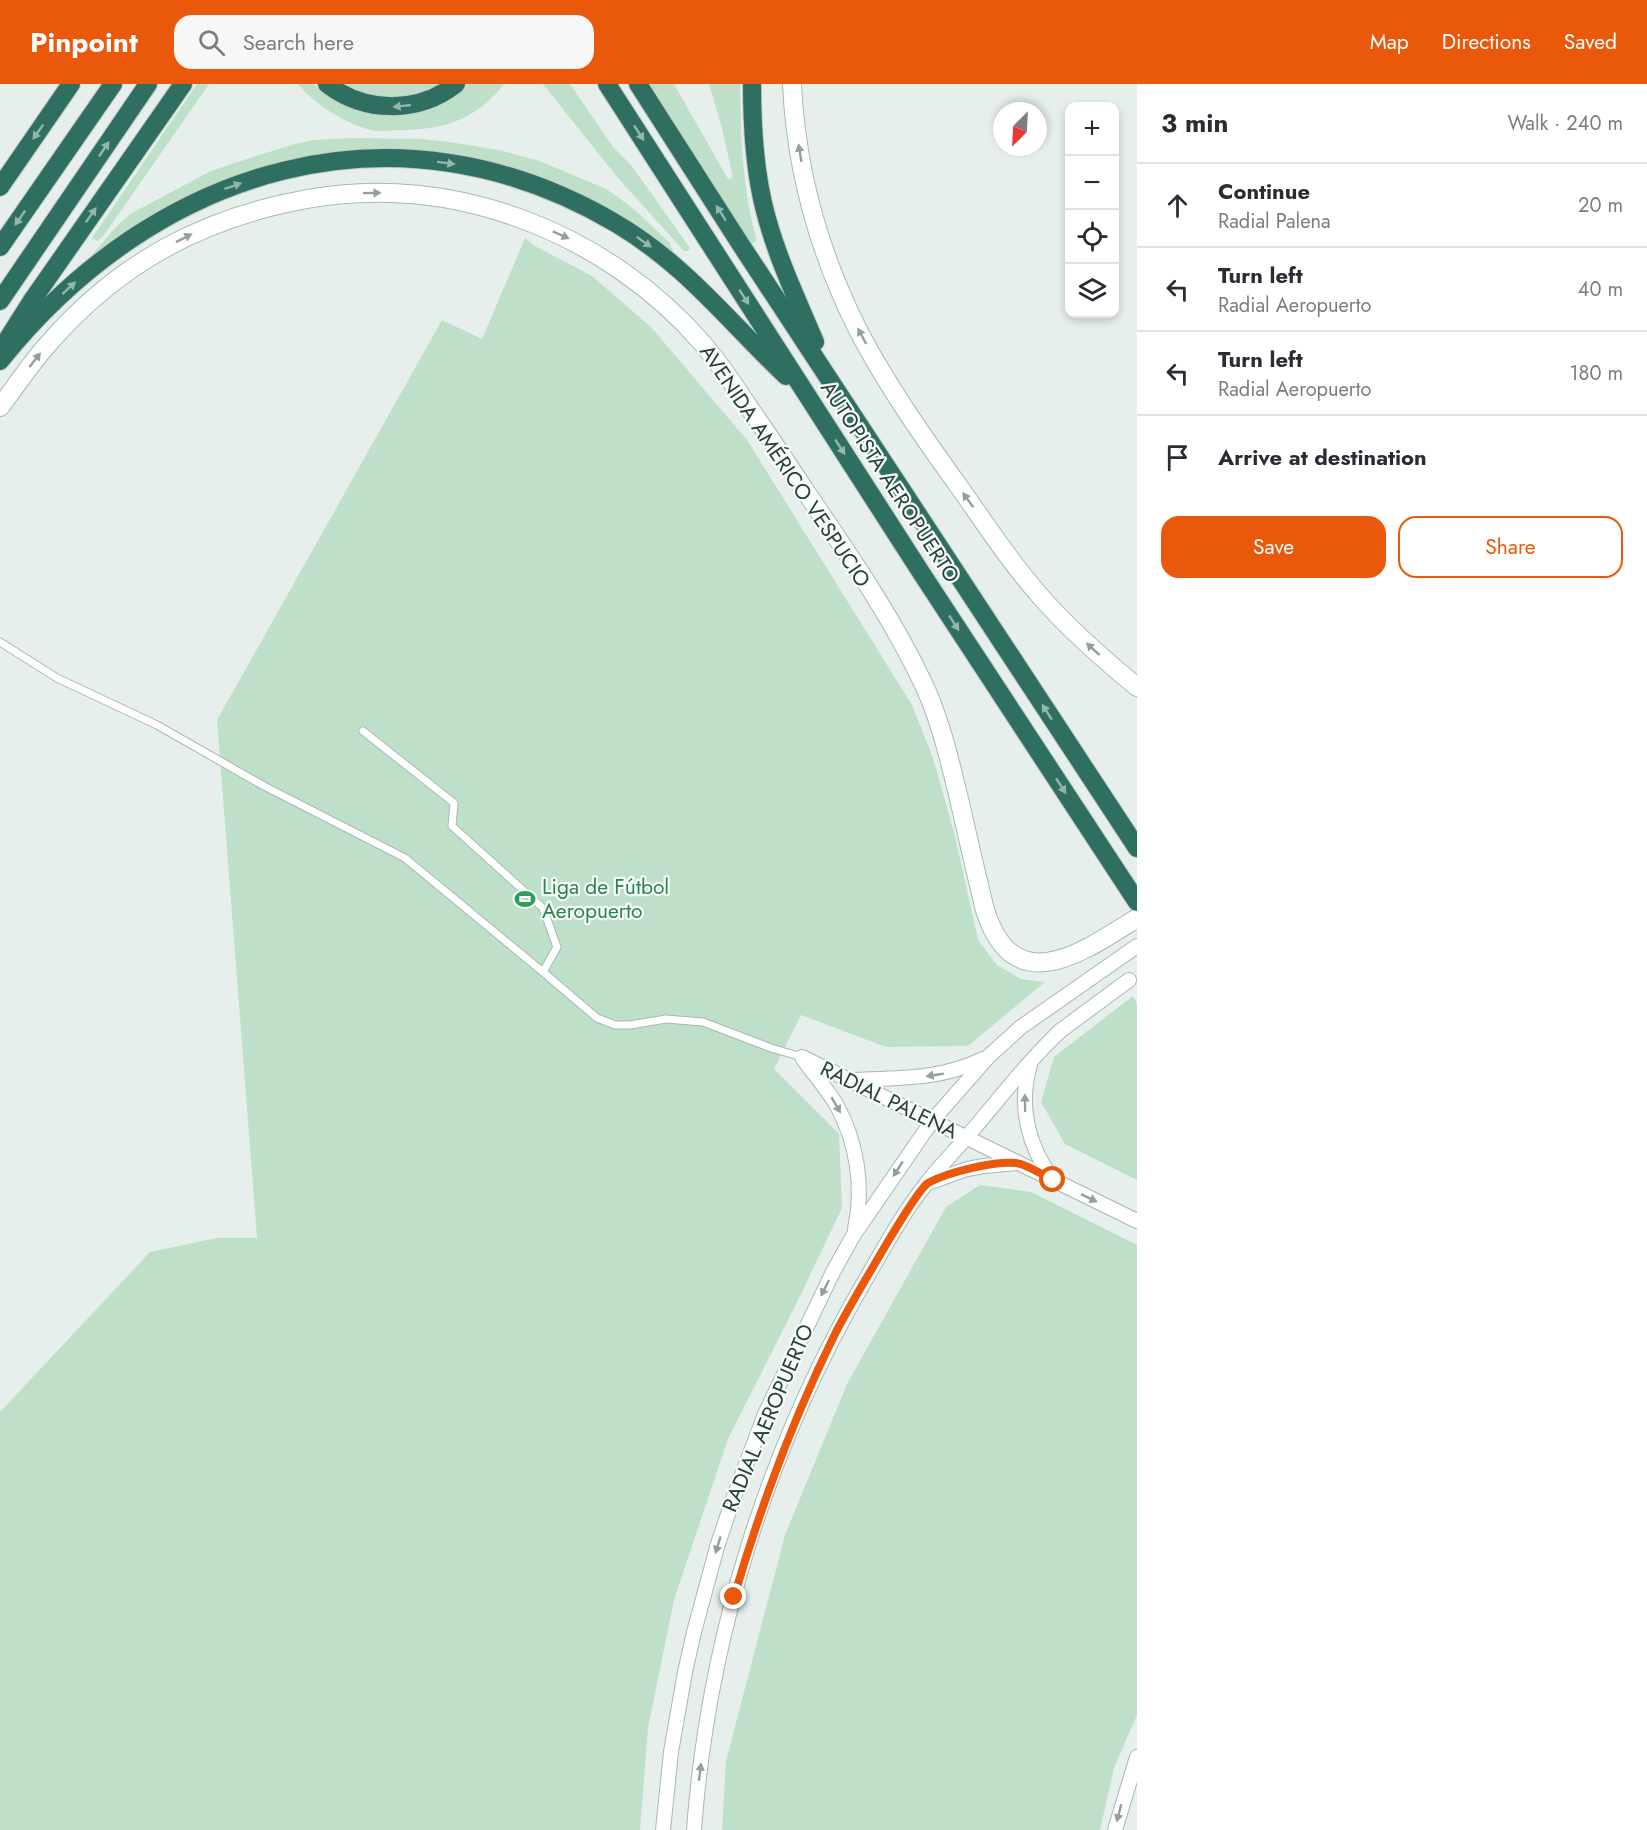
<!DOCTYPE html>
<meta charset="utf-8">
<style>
:root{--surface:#fff;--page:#f7f7f7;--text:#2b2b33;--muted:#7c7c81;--line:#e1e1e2;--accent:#ea580c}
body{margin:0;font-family:Jost,sans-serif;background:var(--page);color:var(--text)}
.controls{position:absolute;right:18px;top:18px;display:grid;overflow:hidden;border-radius:12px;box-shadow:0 3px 9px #0003}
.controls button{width:54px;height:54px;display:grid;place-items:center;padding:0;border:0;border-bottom:2px solid var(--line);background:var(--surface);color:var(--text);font:30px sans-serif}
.compass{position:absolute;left:993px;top:18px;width:54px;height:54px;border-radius:50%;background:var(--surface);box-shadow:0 3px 9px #0003;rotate:204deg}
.stop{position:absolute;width:18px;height:18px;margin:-14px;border:4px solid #ea580c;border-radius:50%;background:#fff}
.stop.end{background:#ea580c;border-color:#fff;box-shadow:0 2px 6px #0008}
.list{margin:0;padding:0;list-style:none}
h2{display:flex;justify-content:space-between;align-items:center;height:78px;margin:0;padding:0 24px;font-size:26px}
h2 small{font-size:20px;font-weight:400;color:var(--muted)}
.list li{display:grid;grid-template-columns:39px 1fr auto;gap:18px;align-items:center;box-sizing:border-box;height:84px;padding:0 24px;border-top:2px solid var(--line)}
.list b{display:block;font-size:22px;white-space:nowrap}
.list p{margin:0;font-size:20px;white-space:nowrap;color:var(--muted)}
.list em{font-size:20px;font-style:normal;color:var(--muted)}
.actions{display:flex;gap:12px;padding:18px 24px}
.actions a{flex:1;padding:14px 0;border:2px solid var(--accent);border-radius:18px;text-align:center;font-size:21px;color:var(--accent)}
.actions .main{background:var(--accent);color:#fff}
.icon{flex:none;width:33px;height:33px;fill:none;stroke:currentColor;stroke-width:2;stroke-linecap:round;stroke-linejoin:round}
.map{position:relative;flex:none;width:1137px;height:1746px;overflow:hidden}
header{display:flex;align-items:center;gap:36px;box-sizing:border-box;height:84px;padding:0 30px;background:var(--accent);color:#fff}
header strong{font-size:28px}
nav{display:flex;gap:33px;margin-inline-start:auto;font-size:21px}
.search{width:420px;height:54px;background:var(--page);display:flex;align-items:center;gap:15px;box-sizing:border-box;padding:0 21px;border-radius:18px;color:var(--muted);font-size:22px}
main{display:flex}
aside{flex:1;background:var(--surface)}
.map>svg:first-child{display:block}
.green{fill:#bfe0c8}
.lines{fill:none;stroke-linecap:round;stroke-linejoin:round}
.lane-casing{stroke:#a8b8b2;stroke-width:9}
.street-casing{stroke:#a8b8b2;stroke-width:16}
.secondary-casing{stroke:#a4bbb3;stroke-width:20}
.highway-casing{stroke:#c2cac8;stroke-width:20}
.lane{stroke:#fff;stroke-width:7}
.street{stroke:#fff;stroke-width:14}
.secondary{stroke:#fff;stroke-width:18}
.highway{stroke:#2f6f62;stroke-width:18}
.oneway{fill:#93b5ae}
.oneway2{fill:#92a09c}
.route{stroke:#ea580c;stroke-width:8}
.labels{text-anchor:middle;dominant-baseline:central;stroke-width:4.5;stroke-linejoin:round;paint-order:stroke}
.street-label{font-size:21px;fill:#24423a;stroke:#f7fbf9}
.leisure-label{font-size:21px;fill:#27864d;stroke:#f7fbf9;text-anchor:start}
</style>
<header>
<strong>Pinpoint</strong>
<div class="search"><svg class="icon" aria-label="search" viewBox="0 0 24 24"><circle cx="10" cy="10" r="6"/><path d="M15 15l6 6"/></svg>Search here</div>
<nav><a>Map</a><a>Directions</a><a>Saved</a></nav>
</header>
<main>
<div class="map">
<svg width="1137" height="1746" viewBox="0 0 1137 1746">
<rect width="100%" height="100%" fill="#e6efeb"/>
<g class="green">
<polygon points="197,0 209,0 104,151 98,157 92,154"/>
<path d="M 298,0 L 313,0 L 330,13 L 358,26 L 387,30 L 461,5 L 467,0 L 504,0 C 476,36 443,46 399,46 C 390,46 380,48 371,46 C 346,40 314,20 298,0 Z"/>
<path d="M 345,0 L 440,0 C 410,16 376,18 345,0 Z"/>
<polygon points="543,0 570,0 613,63 631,81 690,164 688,167 684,167 618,94"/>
<path d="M 647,0 L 674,0 L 728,95 L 733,94 L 722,44 L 709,0 L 740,0 C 741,54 742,105 757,157 L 746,162 Z"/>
<path d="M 353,54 L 421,55 L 449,58 L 499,66 L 540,77 L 606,105 L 618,113 L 636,127 L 669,158 L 674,169 C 633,140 592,112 545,94 C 389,35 212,75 85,179 L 115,144 L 130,130 L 209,88 L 231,80 L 295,60 L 313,56 Z"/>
<polygon points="525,154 535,162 592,192 651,243 747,356 912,621 933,674 955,752 978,856 997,881 1021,895 1045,898 968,962 886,963 801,931 774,985 839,1050 842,1124 801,1210 728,1355 674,1516 648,1644 640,1746 0,1746 0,1328 150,1168 217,1154 257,1154 217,636 442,236 482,255"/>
<polygon points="1133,912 1137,920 1137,1096 1065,1060 1041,1018 1054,973"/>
<polygon points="980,1101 1031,1108 1137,1161 1137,1631 1114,1684 1100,1746 722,1746 726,1677 785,1451 847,1300 946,1123"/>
</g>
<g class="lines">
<g class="lane-casing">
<g id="lane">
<polyline points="0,558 57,594 157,641 264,702 405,774 543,888 557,863 543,824 452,742 454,719 363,647"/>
<polyline points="543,888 597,934 615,941 630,941 666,935 703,938 771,964 802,973"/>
</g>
</g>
<g class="street-casing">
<g id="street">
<polyline points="802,973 1137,1137"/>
<path d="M 803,975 C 814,990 826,1004 836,1020 C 857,1058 864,1102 855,1145"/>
<path d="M 1030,981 C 1018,1022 1028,1062 1053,1096"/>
<path d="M 852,996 C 898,994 940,996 983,975"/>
<polyline points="928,1099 967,1085 984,1082 1017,1079"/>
<polyline points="663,1746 671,1668 685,1588 694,1548 717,1463 732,1418 765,1330 833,1188 853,1152 932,1037 989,972 1021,943 1137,862"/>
<path d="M 694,1746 C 708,1555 767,1366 863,1200 C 883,1166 902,1130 926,1100 C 938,1084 952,1070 965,1055 C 992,1024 1016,992 1045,962 L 1060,947 L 1129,896"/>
<polyline points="1115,1746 1137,1673"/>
</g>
</g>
<g class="secondary-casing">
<g id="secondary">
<path d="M 792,0 C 796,86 820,171 859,248 C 888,303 924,354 960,404 C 986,441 1011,479 1041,513 C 1070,546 1103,575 1137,603"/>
<path d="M 0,323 C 16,302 31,279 49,259 C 119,179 202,134 307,115 C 453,88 607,149 703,260 C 719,279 733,299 746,319 C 766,348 785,376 804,405 C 846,467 891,531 923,599 C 941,637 950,678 960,719 C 968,754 976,790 985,826 C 1014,918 1083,868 1137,834"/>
</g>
</g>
<g class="highway-casing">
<g id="highway">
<path d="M 327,0 C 365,29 418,30 456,0"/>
<polyline points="607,0 922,490 1137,818"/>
<polyline points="638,0 741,161 1137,764"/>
<path d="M 752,0 C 752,40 754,80 763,119 C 774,167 796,213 815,258"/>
<polyline points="0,103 71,0"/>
<polyline points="0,163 113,0"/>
<polyline points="0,217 148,0"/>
<polyline points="7,256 31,218 183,0"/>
<path d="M 0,277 C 155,83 396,9 617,140 C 686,181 729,238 786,292"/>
</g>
</g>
<use href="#lane" class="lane"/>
<use href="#street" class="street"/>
<use href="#secondary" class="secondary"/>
<use href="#highway" class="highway"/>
</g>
<defs><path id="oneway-solid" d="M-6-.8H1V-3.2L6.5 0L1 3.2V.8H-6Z" transform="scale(1.5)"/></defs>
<g class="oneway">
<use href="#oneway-solid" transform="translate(402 22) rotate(174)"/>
<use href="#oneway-solid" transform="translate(38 48) rotate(125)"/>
<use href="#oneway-solid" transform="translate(639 49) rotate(57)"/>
<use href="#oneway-solid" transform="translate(104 65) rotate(-56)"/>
<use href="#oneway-solid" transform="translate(446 79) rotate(7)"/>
<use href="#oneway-solid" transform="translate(233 102) rotate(-19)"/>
<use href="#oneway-solid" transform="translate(721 129) rotate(-122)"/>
<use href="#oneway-solid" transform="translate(91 131) rotate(-55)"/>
<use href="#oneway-solid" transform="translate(20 134) rotate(125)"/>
<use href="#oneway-solid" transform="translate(644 158) rotate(35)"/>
<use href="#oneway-solid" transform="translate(69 204) rotate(-43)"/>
<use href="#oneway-solid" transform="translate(744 213) rotate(57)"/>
<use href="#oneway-solid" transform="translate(840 363) rotate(57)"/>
<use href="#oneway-solid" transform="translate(954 539) rotate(57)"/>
<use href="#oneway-solid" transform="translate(1047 628) rotate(-123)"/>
<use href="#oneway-solid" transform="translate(1061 702) rotate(57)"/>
</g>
<g class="oneway2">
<use href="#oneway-solid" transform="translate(800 69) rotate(-99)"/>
<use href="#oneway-solid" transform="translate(372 109) rotate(-1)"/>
<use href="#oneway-solid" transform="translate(561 151) rotate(24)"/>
<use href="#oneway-solid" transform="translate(184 154) rotate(-27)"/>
<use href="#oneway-solid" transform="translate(862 252) rotate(-118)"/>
<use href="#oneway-solid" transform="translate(35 276) rotate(-52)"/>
<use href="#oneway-solid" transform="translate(968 416) rotate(-126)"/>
<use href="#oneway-solid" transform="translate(1093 565) rotate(-138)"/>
<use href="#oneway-solid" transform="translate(935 991) rotate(171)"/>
<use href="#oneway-solid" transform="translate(1025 1019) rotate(-91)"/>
<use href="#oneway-solid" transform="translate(836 1021) rotate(60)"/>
<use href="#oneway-solid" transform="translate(898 1085) rotate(123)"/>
<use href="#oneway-solid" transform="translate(1089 1114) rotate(26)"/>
<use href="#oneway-solid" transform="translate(825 1204) rotate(117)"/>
<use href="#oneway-solid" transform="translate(718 1461) rotate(107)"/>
<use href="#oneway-solid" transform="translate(700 1688) rotate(-83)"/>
<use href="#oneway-solid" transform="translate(1119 1729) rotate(105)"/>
</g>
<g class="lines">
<path class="route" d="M 734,1513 C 761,1421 794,1332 837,1246 C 853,1216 870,1188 887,1159 C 893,1149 920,1104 928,1099 C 948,1088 994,1077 1016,1079 C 1026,1080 1043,1091 1053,1096"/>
</g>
<defs>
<g id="stadium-bare" transform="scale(1.62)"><path d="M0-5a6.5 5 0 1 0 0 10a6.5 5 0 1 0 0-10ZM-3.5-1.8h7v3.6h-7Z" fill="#2e9e5b" stroke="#f7fbf9" stroke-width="2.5" paint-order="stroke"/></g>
</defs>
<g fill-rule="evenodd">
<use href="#stadium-bare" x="525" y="815"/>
</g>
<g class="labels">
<g class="street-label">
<text transform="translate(785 382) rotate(56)">AVENIDA AMÉRICO VESPUCIO</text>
<text transform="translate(890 398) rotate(57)">AUTOPISTA AEROPUERTO</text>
<text transform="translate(889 1016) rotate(26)">RADIAL PALENA</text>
<text transform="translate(768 1334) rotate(-67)">RADIAL AEROPUERTO</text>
</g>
<g class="leisure-label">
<text x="542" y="803">Liga de Fútbol<tspan x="542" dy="24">Aeropuerto</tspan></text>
</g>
</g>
</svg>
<div class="controls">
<button>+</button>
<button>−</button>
<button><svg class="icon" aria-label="locate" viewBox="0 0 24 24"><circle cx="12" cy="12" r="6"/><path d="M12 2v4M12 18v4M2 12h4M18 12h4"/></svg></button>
<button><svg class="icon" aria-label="layers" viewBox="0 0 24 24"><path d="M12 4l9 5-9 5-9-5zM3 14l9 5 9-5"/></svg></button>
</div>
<svg class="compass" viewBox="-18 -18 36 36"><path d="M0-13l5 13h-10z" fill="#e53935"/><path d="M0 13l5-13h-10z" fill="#7c7c81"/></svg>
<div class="stop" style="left:1053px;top:1096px"></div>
<div class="stop end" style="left:734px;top:1513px"></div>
</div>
<aside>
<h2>3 min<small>Walk · 240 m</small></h2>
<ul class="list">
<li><svg class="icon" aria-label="ahead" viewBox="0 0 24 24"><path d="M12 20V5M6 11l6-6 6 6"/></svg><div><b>Continue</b><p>Radial Palena</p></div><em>20 m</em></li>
<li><svg class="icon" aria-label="left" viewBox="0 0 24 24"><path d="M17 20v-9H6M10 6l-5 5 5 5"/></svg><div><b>Turn left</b><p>Radial Aeropuerto</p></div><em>40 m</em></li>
<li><svg class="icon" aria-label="left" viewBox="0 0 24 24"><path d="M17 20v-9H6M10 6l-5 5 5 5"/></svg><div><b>Turn left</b><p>Radial Aeropuerto</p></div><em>180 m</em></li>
<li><svg class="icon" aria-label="arrive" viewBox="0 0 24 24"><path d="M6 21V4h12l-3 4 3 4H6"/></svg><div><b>Arrive at destination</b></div></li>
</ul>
<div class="actions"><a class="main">Save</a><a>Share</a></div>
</aside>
</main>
